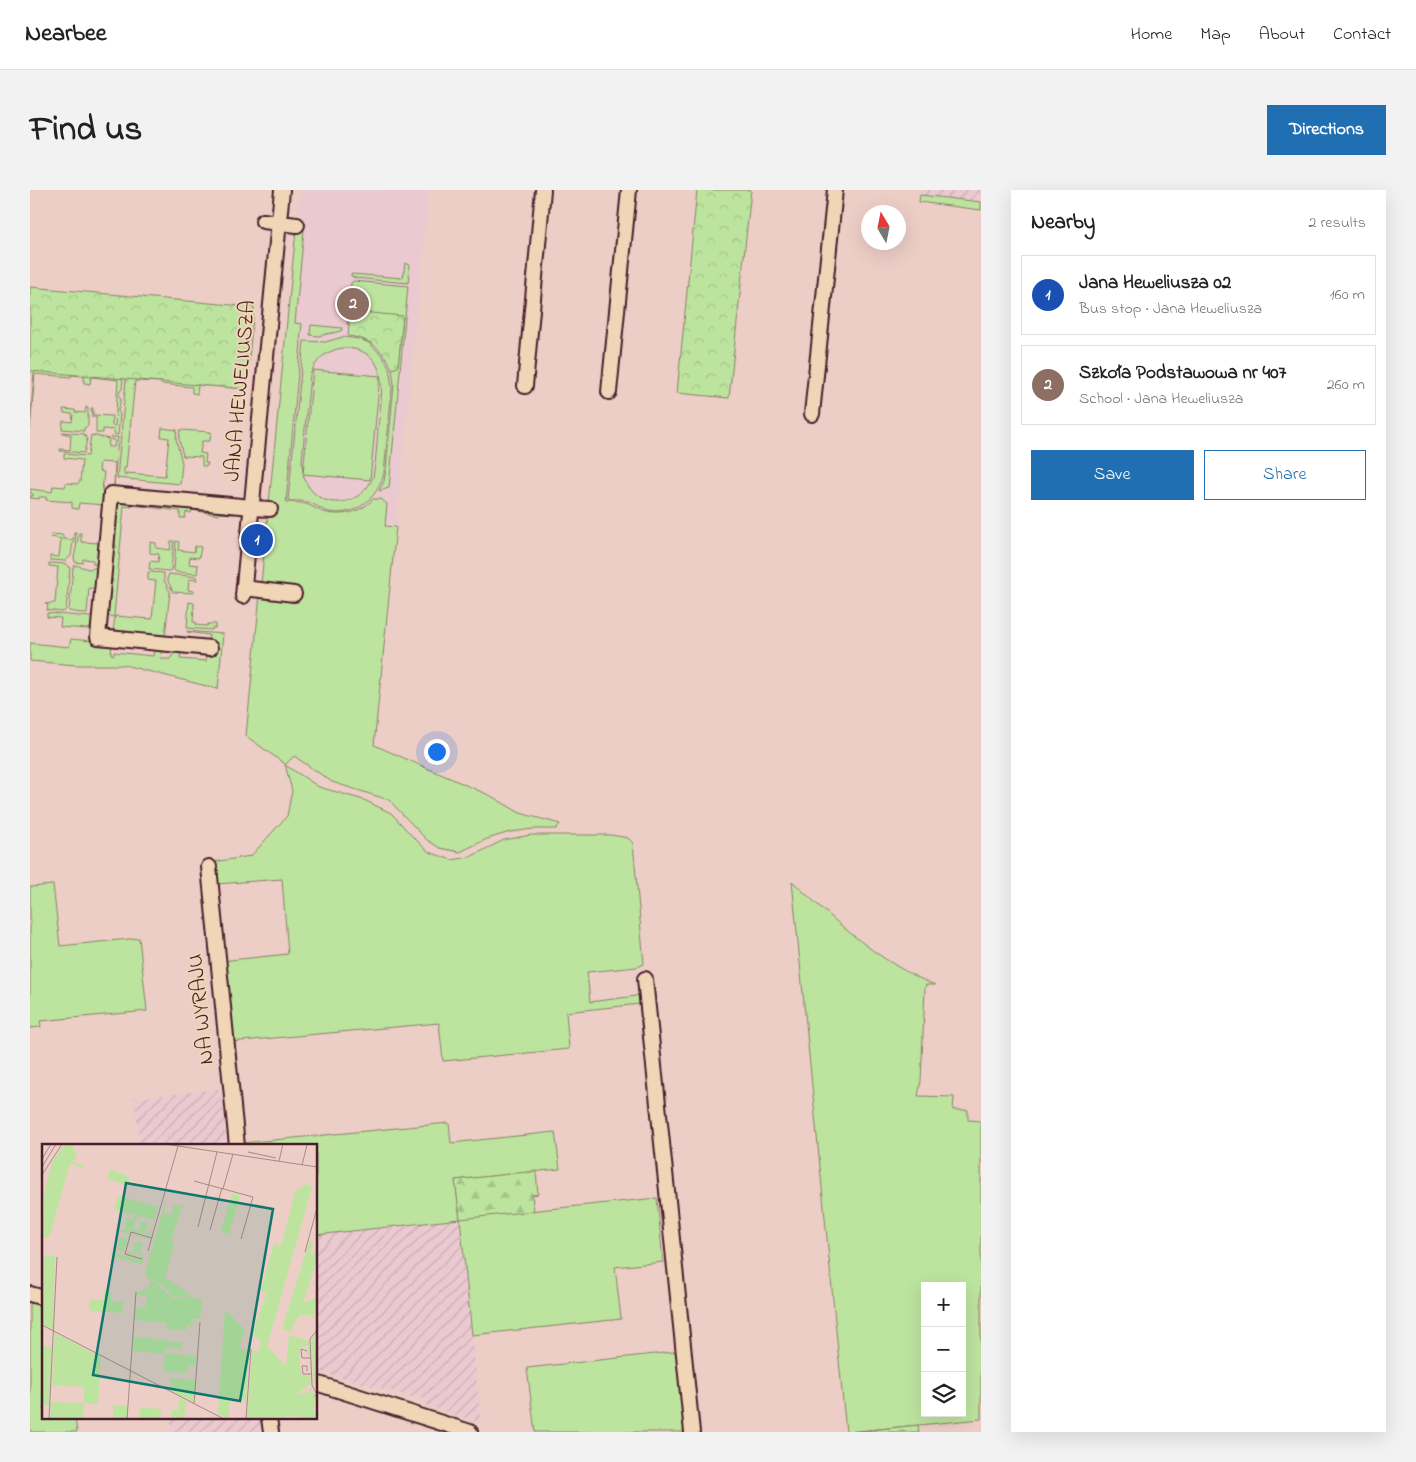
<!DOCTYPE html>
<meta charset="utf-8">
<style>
:root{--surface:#fff;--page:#f2f2f2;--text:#222;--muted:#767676;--line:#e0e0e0;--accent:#1f6fb2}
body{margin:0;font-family:"Indie Flower",sans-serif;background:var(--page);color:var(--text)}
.controls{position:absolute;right:15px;bottom:15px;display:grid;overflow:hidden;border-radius:0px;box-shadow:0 5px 20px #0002}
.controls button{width:45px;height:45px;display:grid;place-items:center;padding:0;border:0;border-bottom:1px solid var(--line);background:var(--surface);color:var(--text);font:25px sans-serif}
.compass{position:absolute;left:831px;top:15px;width:45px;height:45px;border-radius:50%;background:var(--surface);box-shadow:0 5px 20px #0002;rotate:350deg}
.you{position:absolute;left:406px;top:561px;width:18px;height:18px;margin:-12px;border:4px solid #fff;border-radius:50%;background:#1a73e8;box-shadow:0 0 0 8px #1a73e833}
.badge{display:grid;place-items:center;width:32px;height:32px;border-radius:50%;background:var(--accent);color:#fff;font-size:16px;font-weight:700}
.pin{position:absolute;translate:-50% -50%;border:2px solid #fff;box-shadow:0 1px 5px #0006}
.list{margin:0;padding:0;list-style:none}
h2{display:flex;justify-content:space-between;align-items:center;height:65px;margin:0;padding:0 20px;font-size:21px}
h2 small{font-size:16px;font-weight:400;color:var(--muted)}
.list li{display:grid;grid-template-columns:32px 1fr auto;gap:15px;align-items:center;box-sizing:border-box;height:80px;margin:0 10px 10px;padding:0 10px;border:1px solid var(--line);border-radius:0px}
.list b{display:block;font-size:19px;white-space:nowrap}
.list p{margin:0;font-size:16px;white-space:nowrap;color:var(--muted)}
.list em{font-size:16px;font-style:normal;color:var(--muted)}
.actions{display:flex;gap:10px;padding:15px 20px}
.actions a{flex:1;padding:11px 0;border:1px solid var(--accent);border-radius:0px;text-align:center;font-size:18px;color:var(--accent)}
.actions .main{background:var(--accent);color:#fff}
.icon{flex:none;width:28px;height:28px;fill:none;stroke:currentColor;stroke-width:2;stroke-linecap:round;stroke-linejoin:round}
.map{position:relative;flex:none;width:951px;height:1242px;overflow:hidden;border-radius:0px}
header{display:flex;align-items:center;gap:30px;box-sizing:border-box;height:70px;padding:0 25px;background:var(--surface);border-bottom:1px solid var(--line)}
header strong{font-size:24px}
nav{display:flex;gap:28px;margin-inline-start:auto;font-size:18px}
.intro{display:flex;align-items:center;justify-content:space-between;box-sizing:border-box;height:120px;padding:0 30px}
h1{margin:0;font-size:35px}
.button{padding:12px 22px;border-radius:0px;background:var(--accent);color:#fff;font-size:18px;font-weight:700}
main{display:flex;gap:30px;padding:0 30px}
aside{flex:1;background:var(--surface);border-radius:0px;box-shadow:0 5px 20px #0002}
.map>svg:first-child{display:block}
.built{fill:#eacad0}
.industrial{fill:url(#industrial-furrows)}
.grass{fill:#bde49f;stroke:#848265;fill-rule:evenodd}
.forest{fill:url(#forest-firs);stroke:#848265}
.park{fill:url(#park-crowns);stroke:#848265}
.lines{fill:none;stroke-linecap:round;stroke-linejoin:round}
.minor-casing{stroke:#4a1f2b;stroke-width:18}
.minor{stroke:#f0d5b7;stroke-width:14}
.labels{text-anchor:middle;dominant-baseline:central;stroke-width:4;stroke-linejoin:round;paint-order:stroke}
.street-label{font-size:22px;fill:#4a1f2b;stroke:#f0d5b7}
.inset-road{fill:none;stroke:#ab8888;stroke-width:1}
.view{fill:#0f766e;fill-opacity:0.15;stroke:#0f766e;stroke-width:2.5}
.inset-edge{fill:none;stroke:#4a1f2b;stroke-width:2.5}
</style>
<header>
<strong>Nearbee</strong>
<nav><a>Home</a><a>Map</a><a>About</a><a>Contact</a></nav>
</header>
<div class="intro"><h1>Find us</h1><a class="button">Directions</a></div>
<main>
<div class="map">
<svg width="951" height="1242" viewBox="0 0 951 1242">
<defs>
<pattern id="industrial-furrows" width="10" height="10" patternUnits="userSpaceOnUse" patternTransform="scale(1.25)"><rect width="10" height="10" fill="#eacad0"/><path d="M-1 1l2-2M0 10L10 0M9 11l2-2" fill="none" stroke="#caadb3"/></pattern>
<pattern id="forest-firs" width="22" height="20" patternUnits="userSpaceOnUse" patternTransform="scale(1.25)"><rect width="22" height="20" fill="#bde49f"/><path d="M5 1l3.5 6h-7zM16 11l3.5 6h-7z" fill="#a4c389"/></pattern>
<pattern id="park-crowns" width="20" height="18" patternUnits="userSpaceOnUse" patternTransform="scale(1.25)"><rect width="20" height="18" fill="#bde49f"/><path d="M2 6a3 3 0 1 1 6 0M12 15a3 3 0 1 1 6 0" fill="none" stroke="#a4c389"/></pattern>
</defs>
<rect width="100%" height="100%" fill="#eccec6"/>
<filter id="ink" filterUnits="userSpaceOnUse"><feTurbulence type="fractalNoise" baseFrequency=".02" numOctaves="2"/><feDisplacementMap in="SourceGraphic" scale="10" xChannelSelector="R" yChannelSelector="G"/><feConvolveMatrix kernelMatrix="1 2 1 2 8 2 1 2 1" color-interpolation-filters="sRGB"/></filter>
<g filter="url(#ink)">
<polygon class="built" points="270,0 399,0 366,337 239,325"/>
<g class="industrial">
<polygon points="890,0 951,0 951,12 890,5"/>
<polygon points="191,899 197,956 110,956 104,908"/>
<polygon points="430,1029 451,1233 395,1215 394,1210 286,1181 286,1045"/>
<polygon points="140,1228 235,1228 237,1242 142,1242"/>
</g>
<g class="grass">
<polygon points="890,5 951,12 951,20 889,12"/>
<path d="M 266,40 L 274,40 L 265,133 L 272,134 L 270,152 L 271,152 L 256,312 C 263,313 272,312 279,315 C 284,317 288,320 293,322 C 311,327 331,323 343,309 L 351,309 L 357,314 L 355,336 L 366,337 L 344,555 L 461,606 L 490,623 L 530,634 L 526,639 L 503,639 L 480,642 L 457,649 L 430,662 L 410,658 L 397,650 L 359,610 L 302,592 L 264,566 L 255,575 L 289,597 L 334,610 L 361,623 L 383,647 L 399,662 L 422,670 L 440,667 L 474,650 L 501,645 L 581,645 L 598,648 L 603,653 L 614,774 L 607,777 L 557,782 L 560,812 L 606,806 L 609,803 L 610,814 L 536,822 L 539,859 L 413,871 L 409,833 L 200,852 L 191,771 L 258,764 L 252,689 L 186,694 L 184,672 L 221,666 L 257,626 L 262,601 L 255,574 L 216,546 Z"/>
<polygon points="375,73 380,75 378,93 325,88 321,86 321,84 373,88"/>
<polygon points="323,91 378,96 359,298 349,301 354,291 356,279 364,195 362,179 368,176 373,127 320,121 319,135 317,134 321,93"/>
<polygon points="281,135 312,138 311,141 288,146 280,145"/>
<path d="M 313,147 L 330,149 L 339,153 L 351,164 L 359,177 L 362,198 L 354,283 C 348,308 326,327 299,322 C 291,320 285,314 278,312 C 272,311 264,311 258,310 L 274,151 L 295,152 ZM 312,158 C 362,158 352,204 348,237 C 347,253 346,271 343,287 C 329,321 283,321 273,284 L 340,290 L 350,186 L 283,180 L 273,283 L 272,271 L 280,185 C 286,169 296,161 312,158 Z"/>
<polygon points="94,178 92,199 90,201 89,206 91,209 88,221 90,224 88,245 84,244 84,240 73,239 73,243 66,243 66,227 62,227 61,218 63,218 63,225 82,226 82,236 85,236 88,190 61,187 60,194 54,193 54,186 41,185 41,187 5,184 0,238 4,181"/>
<polygon points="97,179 218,179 216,199 168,195 167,204 162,203 162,197 131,194 131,192 105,191 96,278 94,278 94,285 96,285 96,283 135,286 139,248 131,247 132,238 147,240 146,249 152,273 150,294 87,288"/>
<polygon points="56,217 58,218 58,236 54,238 54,241 32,239 33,231 42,232 43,224 34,223 33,219 45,220 45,222 55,223"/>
<polygon points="150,240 181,242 180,251 172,251 170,263 176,264 175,273 178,273 177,276 172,276 172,267 153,266 149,249"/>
<polygon points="32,242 54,244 57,249 54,263 30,261 30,259 40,260 41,245 32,243"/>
<polygon points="61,245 79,249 78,257 84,257 85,250 81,250 81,247 88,247 84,297 85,273 70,272 69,281 74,282 72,300 75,306 70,375 63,374 63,370 53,369 52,373 45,372 44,368 49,343 51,343 51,352 70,353 74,315 49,313 48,319 42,318 42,312 16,310 16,307 9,307 9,309 0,308 0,306 3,306 3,304 0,303 0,299 22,302 23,296 35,297 36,293 47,294 50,292 52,270 34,268 34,264 58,266"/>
<polygon points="93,310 205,320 205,324 189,323 189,325 162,320 161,323 156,322 155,328 150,328 150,321 102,315 102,317 94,316 84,426 122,429 126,391 118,390 118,382 134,383 134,390 140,402 135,446 83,441 85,427 77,426 80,394 82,393 83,390 81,388 83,359 86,358 86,355 84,353 88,312"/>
<polygon points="44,342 46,342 45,352 43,352 41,366 37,369 36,371 20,370 20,366 29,367 31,349 21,347 21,344 33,345 33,349 43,350"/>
<polygon points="141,351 144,351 141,380 138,381 119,379 120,371 128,372 129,364 120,363 120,352 126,353 126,358 140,360"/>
<polygon points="146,351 149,352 148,360 164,362 165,356 171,357 169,368 160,367 159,374 168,375 167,384 146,382 144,380"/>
<polygon points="19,373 37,374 40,378 36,420 33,422 17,420 18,415 15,414 25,413 28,377 19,376"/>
<polygon points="45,375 59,379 70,377 68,399 59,398 57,424 39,421 43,378"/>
<polygon points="139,384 167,387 167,390 159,389 158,400 164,401 164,403 143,402 137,389"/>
<polygon points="159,412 164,413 163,432 166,432 166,435 177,436 178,434 186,434 185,438 182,438 182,440 157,438"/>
<polygon points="17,423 60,427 62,429 61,438 57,439 30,437 31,428 17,427"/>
<polygon points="157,441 193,444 188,499 94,475 46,475 0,471 0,453 39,457 41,449 82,453 81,464 84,465 84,462 123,466 124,457 131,461 132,469 140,469 144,463 151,460 150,469 176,471 179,445 157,442"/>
<path d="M 762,691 C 805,731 849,773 905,795 L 896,795 L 895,798 L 891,891 L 888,906 L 924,907 L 923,920 L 938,920 L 938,930 L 951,931 L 951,1229 L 816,1242 ZM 895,1096 L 932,1096 L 932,1223 L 895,1223 Z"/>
<polygon points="23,695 30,756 109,748 117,821 10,831 11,837 0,838 0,697"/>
<polygon points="419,933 421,953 525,942 530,979 425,990 430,1028 627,1008 633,1072 585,1077 591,1129 442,1145 430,1029 286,1045 286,956 212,956 212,953"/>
<polygon points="0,1111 14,1115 14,1228 45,1228 47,1242 0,1242"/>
<polygon points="652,1161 659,1242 505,1242 497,1178"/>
</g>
<g class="forest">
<polygon points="506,981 508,1004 502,1005 504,1021 430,1029 425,990"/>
<polygon points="888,1235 889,1242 823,1242"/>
</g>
<g class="park">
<polygon points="667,0 721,0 699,208 647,203"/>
<polygon points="0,97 224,117 216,199 0,181"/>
<path d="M 320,121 L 373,126 L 368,177 L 362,179 C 353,159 339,148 318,146 Z"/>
</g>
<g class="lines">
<g class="minor-casing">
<g id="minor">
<polyline points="233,31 267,35"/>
<polyline points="495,196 513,0"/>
<polyline points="579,202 599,0"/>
<polyline points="782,224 805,0"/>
<polyline points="222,318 240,319"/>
<polyline points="214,398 264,404"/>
<polyline points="213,406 252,0"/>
<polyline points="180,458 68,447 81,304 222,317"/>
<polyline points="179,677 207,956"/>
<polyline points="615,789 662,1242"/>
<polyline points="0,1104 14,1108"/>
<polyline points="286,1193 440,1242"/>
<polyline points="239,1228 241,1242"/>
</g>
</g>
<use href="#minor" class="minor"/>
</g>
</g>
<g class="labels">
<g class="street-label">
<text transform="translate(211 201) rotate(-85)">JANA HEWELIUSZA</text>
<text transform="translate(172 819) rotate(-96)">NA WYRAJU</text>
</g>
</g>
<g transform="translate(12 954)">
<rect width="275" height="275" fill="#eccec6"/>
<path d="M 23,0 L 32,0 L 31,6 L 35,7 L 32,18 L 42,21 L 40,24 L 28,19 L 7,94 L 0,93 L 3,43 L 11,16 ZM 68,25 L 88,33 L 85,42 L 65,34 ZM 262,40 L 270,43 L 225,202 L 244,223 L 247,191 L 267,197 L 268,212 L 265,212 L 266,202 L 258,203 L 258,225 L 260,231 L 268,231 L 268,240 L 254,250 L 265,249 L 269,244 L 275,255 L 271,267 L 275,267 L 275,271 L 274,275 L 257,275 L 256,272 L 205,275 L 210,207 L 217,207 L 219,198 L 210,190 L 227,143 L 223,151 L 219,146 L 232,100 L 239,102 L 254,45 L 260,44 ZM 76,52 L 116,63 L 113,76 L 96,71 L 91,85 L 98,87 L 98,78 L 103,78 L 106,81 L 103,89 L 108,89 L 112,78 L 109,92 L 102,90 L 103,86 L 100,90 L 89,87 L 88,83 L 88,89 L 81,108 L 75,105 L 78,93 L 86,95 L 87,90 L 75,86 L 69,108 L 99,116 L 97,107 L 93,112 L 85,109 L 90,90 L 108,94 L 107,98 L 103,110 L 108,95 L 90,91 L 86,107 L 92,108 L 93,97 L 101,99 L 98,107 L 102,113 L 100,121 L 68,111 L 80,67 L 72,65 ZM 80,68 L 93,71 L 91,76 L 84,74 L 84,85 L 79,86 L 76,85 ZM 125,52 L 122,69 L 131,71 L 135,76 L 130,68 L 132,61 L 141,61 L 129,96 L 132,101 L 123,134 L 149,151 L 130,152 L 123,143 L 108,135 L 131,154 L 144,152 L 160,156 L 158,175 L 149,175 L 149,180 L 157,181 L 145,181 L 144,186 L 124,185 L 125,179 L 92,176 L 93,163 L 103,164 L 105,152 L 94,151 L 95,148 L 101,148 L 109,139 L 103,129 ZM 268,95 L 271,99 L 268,109 L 272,109 L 275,98 L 275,115 L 261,159 L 275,153 L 275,184 L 272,167 L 271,175 L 269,171 L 257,171 L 248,188 L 240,185 ZM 0,111 L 13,112 L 11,186 L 0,180 ZM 62,146 L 69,147 L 69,157 L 81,158 L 80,169 L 47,167 L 48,155 L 61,156 ZM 183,166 L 203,186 L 197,203 L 207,209 L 203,275 L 203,255 L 177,253 ZM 13,189 L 59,213 L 56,260 L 42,259 L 41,275 L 8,275 L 9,258 L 42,259 L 42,243 L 10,241 ZM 91,192 L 140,199 L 140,205 L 123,203 L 123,209 L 154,212 L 153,222 L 146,221 L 145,229 L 121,228 L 123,210 L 91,207 ZM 0,202 L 10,203 L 7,261 L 0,261 ZM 129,234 L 154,236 L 151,258 L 128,247 ZM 137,254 L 144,257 L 142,275 L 129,275 L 130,266 L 136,266 ZM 71,261 L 86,262 L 85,275 L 71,275 ZM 99,263 L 119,265 L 118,275 L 96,275 Z" fill="#bde49f" fill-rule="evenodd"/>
<path d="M 275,188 L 275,248 L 271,237 L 270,195 ZM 177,253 L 188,254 L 186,275 L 176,270 Z" fill="#bde49f"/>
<path d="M 190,49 L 198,51 L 187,90 L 179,88 ZM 76,52 L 116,63 L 112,76 L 72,65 Z" fill="#bde49f"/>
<path class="inset-road" d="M 123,0 L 275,23M 206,8 L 234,14M 0,15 L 9,0M 237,17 L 241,0M 260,21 L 265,1M 0,23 L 14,0M 0,31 L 20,0M 152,37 L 211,53 L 199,95M 181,45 L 191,10M 156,83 L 175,8M 168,86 L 180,44M 106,107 L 136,2M 263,108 L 275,64M 100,115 L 83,110 L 89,88 L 110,94M 0,181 L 182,275M 265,207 L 259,205 L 260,214 L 269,214M 265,227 L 265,222 L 260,222 L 261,230 L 270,230M 272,252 L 275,251 L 270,241 L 268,195 L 275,186M 152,260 L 158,178M 7,275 L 15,113M 85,275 L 94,148M 204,275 L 209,205"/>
<path class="view" d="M 84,39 L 231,65 L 198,257 L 51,231 Z"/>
<rect width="275" height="275" class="inset-edge"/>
</g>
</svg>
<div class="controls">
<button>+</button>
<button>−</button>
<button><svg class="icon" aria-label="layers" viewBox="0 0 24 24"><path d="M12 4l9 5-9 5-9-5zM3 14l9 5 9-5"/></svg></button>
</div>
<svg class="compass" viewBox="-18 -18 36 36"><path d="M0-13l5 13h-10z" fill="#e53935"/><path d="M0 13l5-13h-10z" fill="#767676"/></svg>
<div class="you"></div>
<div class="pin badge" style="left:227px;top:350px;background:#1a4fb4">1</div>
<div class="pin badge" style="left:323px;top:114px;background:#8d6e63">2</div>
</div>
<aside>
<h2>Nearby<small>2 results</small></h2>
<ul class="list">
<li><span class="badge" style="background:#1a4fb4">1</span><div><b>Jana Heweliusza 02</b><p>Bus stop · Jana Heweliusza</p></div><em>160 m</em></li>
<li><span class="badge" style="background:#8d6e63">2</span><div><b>Szkoła Podstawowa nr 407</b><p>School · Jana Heweliusza</p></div><em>260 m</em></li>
</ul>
<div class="actions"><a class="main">Save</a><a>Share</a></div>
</aside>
</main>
